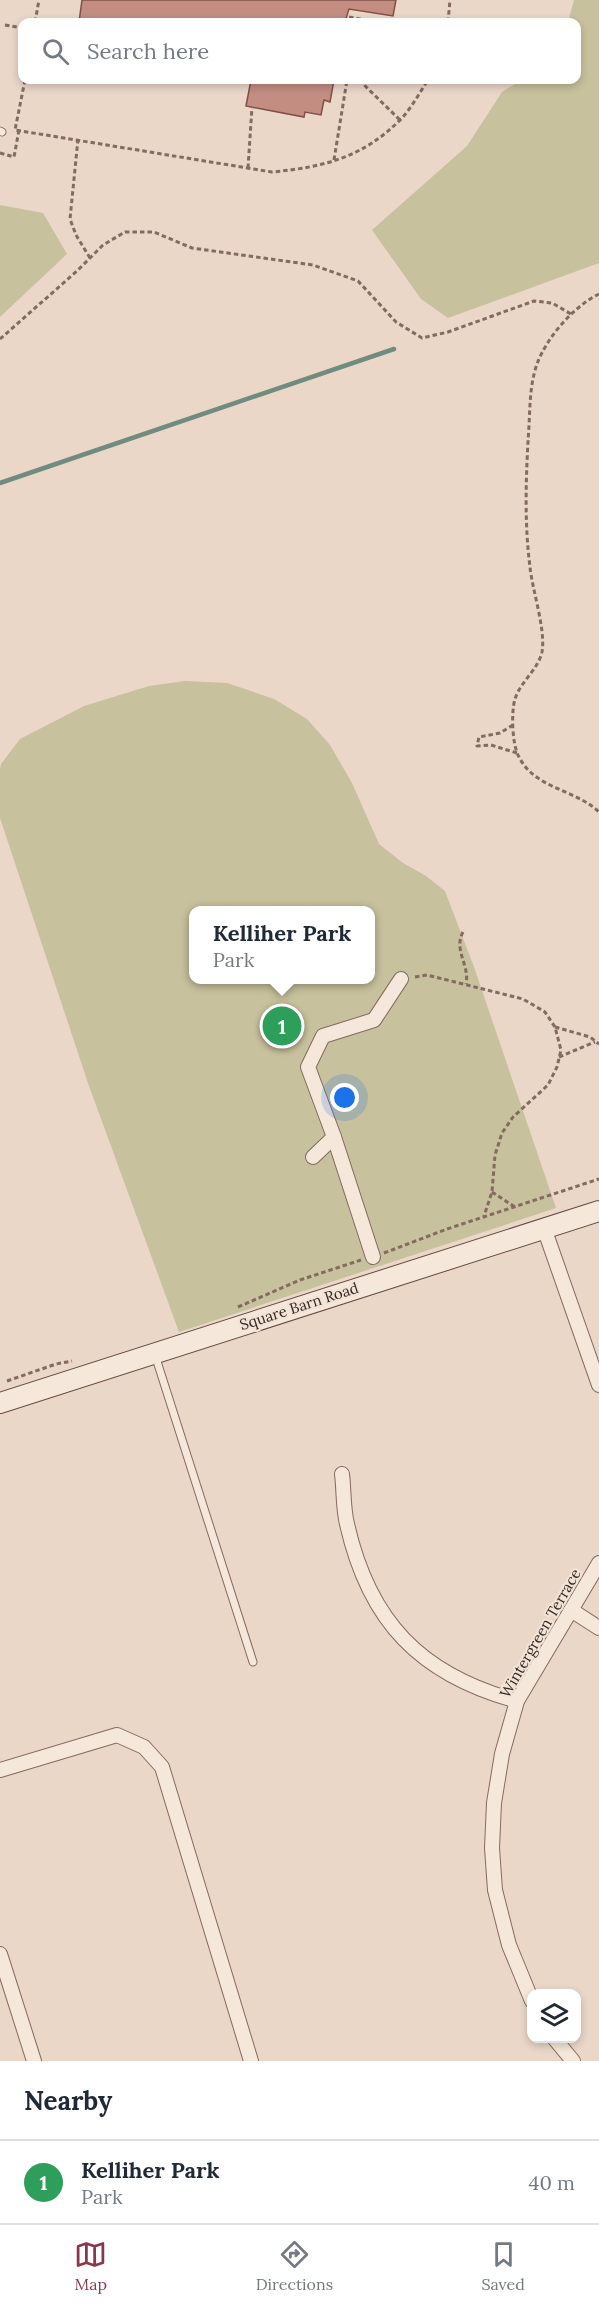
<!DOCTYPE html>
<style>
:root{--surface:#fff;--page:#f2f2f3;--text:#1f2937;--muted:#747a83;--line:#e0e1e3;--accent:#8c364b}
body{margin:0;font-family:Lora,serif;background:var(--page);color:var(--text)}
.controls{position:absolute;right:18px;bottom:18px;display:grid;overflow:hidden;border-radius:12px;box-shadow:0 3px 9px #0003}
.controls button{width:54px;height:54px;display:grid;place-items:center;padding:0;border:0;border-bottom:2px solid var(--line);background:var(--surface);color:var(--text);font:30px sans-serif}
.you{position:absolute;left:345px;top:1098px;width:21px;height:21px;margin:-15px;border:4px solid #fff;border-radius:50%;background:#1a73e8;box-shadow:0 0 0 9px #1a73e833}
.badge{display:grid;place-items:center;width:39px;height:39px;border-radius:50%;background:var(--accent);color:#fff;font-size:20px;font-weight:700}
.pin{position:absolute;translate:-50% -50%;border:3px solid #fff;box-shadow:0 2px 6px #0006}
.popup{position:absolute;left:189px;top:906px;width:186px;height:78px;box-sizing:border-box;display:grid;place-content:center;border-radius:12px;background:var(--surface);filter:drop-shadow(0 2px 4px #0005);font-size:20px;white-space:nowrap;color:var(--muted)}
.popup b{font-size:22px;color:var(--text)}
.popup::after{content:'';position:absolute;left:50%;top:100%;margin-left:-12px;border:12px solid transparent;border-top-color:var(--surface)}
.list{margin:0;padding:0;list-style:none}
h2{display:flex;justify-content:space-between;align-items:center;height:78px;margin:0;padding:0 24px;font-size:26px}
h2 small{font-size:20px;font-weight:400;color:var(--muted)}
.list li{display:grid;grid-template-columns:39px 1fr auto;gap:18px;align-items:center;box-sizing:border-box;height:84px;padding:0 24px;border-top:2px solid var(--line)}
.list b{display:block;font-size:22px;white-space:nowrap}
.list p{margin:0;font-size:20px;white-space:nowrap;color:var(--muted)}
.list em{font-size:20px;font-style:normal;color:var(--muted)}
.icon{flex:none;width:33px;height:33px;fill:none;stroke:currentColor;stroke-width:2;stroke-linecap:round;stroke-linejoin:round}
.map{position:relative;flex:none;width:599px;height:2061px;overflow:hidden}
.search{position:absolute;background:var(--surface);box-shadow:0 3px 9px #0003;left:18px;right:18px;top:18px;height:66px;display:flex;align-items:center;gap:15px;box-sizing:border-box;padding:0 21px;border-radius:12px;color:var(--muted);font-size:22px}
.sheet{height:162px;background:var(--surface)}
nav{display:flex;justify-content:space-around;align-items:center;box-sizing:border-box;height:84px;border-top:2px solid var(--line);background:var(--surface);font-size:16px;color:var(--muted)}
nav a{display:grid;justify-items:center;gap:3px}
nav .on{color:var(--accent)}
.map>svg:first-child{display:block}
.green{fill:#c7c19d;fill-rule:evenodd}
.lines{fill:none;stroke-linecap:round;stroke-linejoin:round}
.stream{stroke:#708c7e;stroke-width:4.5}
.building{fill:#c38d82;stroke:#805047;stroke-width:1.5}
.lane-casing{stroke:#846a5f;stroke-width:9}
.street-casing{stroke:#846a5f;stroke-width:16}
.secondary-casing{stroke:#654b42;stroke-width:22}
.path{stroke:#846a5f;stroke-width:3;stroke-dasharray:4.5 3;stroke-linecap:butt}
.lane{stroke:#f5e7da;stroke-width:7}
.street{stroke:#f5e7da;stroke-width:14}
.secondary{stroke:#f5e7da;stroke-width:20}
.labels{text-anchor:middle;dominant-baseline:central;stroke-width:4.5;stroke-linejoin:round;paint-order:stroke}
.street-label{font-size:15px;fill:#362621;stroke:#f2e3d7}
</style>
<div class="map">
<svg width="599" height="2061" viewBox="0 0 599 2061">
<rect width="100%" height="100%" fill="#ead7c8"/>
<g class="green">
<polygon points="574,0 599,0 599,263 448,318 421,299 372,230 467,146 502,92 521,80 576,80 576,22 568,22"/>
<polygon points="0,205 43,213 67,254 0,317"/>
<path d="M 185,681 L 227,683 L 274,699 L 307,719 L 330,745 L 352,783 L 379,844 L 403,863 L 426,876 L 445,891 L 474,967 L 556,1208 L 179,1332 L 89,1086 L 0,818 L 0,769 L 1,764 L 20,739 L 84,706 L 149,686 ZM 194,910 L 370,910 L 370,980 L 194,980 Z"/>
</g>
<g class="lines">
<polyline class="stream" points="0,483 394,349"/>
</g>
<g class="building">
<polygon points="82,0 396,0 393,16 349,9 345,22 79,22"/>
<polygon points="251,80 334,80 330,102 324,100 321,115 305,112 304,117 246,106"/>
</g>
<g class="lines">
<g class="lane-casing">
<g id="lane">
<polyline points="0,131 2,132"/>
<polyline points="155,1355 253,1662"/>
</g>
</g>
<g class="street-casing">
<g id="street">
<polyline points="334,1137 373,1257"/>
<polyline points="313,1157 334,1137 308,1067 323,1036 374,1020 401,979"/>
<polyline points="544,1228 599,1385"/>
<path d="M 342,1474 C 344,1490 343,1508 347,1524 C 369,1622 421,1675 517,1701"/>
<polyline points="571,1610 599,1628"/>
<polyline points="0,1770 117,1735 144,1747 162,1767 251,2061"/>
<polyline points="0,1954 34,2061"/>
<polyline points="532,2001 509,1945 495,1890 492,1848 494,1803 502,1754 517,1701 599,1563"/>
<polyline points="554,2038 573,2061"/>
</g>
</g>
<g class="secondary-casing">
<polyline id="secondary" points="0,1403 599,1211"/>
</g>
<g class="path">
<polyline points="349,17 377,22"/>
<polyline points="35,22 39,0"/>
<polyline points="448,22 450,0"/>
<polyline points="5,25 22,28"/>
<path d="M 25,80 L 15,130 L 272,172 C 325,167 364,157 402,118 C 412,107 420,92 428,80"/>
<polyline points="359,80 400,120"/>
<polyline points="78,139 70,219 76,235 90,258"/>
<polyline points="0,153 14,157 19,130"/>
<polyline points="334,160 347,80"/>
<polyline points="248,168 252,107"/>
<path d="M 599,294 C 574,306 547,337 537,364 C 530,384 530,405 529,426 C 526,472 524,521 530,567 C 532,589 546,630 542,652 C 538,670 520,682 515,699 C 511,712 512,745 519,757 C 535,789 575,789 599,812"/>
<polyline points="0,339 77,271 103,245 125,232 154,232 192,248 313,265 358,281 396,322 422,338 448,332 534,301 552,303 571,314"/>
<polyline points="513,725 500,733 479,737 477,746 491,745 517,753"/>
<path d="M 463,932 C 453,950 470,965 466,984"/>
<polyline points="415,977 427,975 523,999 545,1012 555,1027 561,1050 557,1067 548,1085 513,1117 502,1133 495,1155 492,1192 484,1216"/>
<polyline points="555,1027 590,1037 599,1044"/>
<polyline points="559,1057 595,1042"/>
<polyline points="492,1192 515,1207"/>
<polyline points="384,1253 447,1229 599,1179"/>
<polyline points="238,1307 300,1280 361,1260"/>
<polyline points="7,1381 56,1364 72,1361"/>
</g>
<use href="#lane" class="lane"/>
<use href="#street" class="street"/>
<use href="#secondary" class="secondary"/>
</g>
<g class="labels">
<g class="street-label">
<text transform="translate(299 1306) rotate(-18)">Square Barn Road</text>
<text transform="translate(540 1633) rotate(-60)">Wintergreen Terrace</text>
</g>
</g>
</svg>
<div class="controls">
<button><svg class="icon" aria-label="layers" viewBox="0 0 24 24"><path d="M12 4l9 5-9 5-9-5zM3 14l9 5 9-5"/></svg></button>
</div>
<div class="you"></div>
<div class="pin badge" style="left:282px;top:1026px;background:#2e9e5b">1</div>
<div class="popup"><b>Kelliher Park</b>Park</div>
<div class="search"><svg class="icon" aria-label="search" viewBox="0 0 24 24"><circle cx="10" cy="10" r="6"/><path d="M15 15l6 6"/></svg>Search here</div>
</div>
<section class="sheet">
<h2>Nearby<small></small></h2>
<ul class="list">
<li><span class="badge" style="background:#2e9e5b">1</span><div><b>Kelliher Park</b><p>Park</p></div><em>40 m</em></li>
</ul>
</section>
<nav>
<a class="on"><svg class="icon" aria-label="map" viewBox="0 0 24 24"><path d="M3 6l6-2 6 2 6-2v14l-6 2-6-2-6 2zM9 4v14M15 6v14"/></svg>Map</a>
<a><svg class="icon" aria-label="directions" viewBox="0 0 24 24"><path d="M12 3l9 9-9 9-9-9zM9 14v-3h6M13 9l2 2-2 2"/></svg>Directions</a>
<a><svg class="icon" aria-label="saved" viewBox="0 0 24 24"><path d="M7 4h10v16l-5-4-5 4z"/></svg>Saved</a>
</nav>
